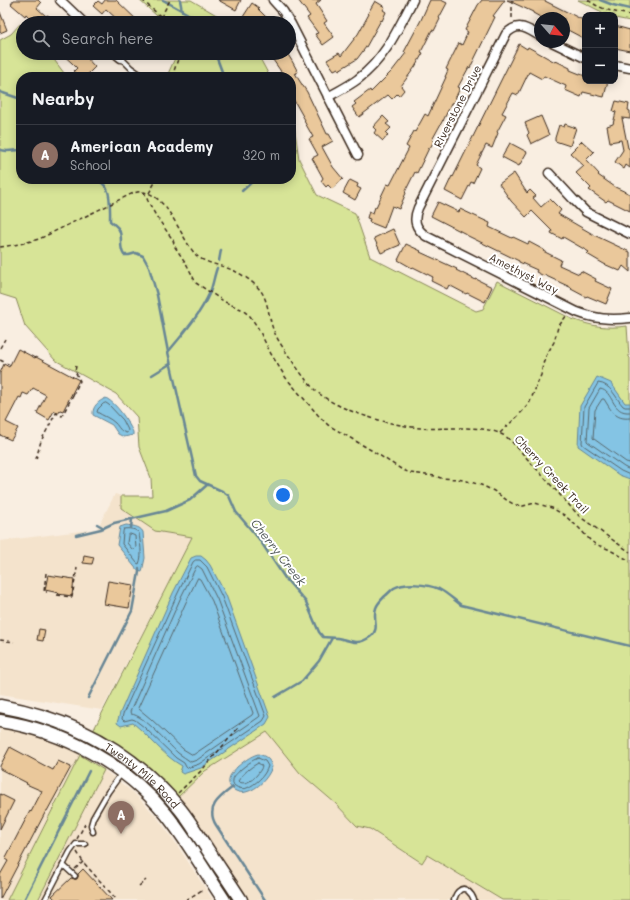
<!DOCTYPE html>
<meta charset="utf-8">
<style>
:root{--surface:#171b24;--page:#242831;--text:#f1f3f6;--muted:#9ea1a6;--line:#363941;--accent:#1a73e8}
body{margin:0;font-family:Mali,sans-serif;background:var(--page);color:var(--text)}
.controls{position:absolute;right:12px;top:12px;display:grid;overflow:hidden;border-radius:8px;box-shadow:0 2px 10px #0003}
.controls button{width:36px;height:36px;display:grid;place-items:center;padding:0;border:0;border-bottom:1px solid var(--line);background:var(--surface);color:var(--text);font:20px sans-serif}
.compass{position:absolute;left:534px;top:12px;width:36px;height:36px;border-radius:50%;background:var(--surface);box-shadow:0 2px 10px #0003;rotate:117deg}
.you{position:absolute;left:283px;top:495px;width:14px;height:14px;margin:-10px;border:3px solid #fff;border-radius:50%;background:#1a73e8;box-shadow:0 0 0 6px #1a73e833}
.badge{display:grid;place-items:center;width:26px;height:26px;border-radius:50%;background:var(--accent);color:#fff;font-size:13px;font-weight:700}
.pin{position:absolute;translate:-50% -33px;filter:drop-shadow(0 1px 2px #0008)}
.pin::after{content:'';position:absolute;top:21px;width:14px;height:12px;background:inherit;clip-path:polygon(0 0,100% 0,50% 100%)}
.list{margin:0;padding:0;list-style:none}
h2{display:flex;justify-content:space-between;align-items:center;height:52px;margin:0;padding:0 16px;font-size:17px}
h2 small{font-size:13px;font-weight:400;color:var(--muted)}
.list li{display:grid;grid-template-columns:26px 1fr auto;gap:12px;align-items:center;box-sizing:border-box;height:60px;padding:0 16px;border-top:1px solid var(--line)}
.list b{display:block;font-size:15px;white-space:nowrap}
.list p{margin:0;font-size:13px;white-space:nowrap;color:var(--muted)}
.list em{font-size:13px;font-style:normal;color:var(--muted)}
.icon{flex:none;width:22px;height:22px;fill:none;stroke:currentColor;stroke-width:2;stroke-linecap:round;stroke-linejoin:round}
.map{position:relative;flex:none;width:630px;height:900px;overflow:hidden}
.search{position:absolute;background:var(--surface);box-shadow:0 2px 10px #0003;left:16px;top:16px;width:280px;height:44px;display:flex;align-items:center;gap:10px;box-sizing:border-box;padding:0 14px;border-radius:22px;color:var(--muted);font-size:15px}
.panel{position:absolute;background:var(--surface);box-shadow:0 2px 10px #0003;left:16px;top:72px;width:280px;height:112px;border-radius:16px}
.map>svg:first-child{display:block}
.built{fill:#f4e3cc}
.green{fill:#d7e497;stroke:#89875a}
.water{fill:#84c4e4;stroke:#678695}
.lines{fill:none;stroke-linecap:round;stroke-linejoin:round}
.shore{stroke:#58686d;stroke-width:1}
.stream{stroke:#678695;stroke-width:2.5}
.building{fill:#eac89b;stroke:#3b2a1e}
.service-casing{stroke:#3b2a1e;stroke-width:7}
.minor-casing{stroke:#3b2a1e;stroke-width:11}
.secondary-casing{stroke:#3b2a1e;stroke-width:15}
.path{stroke:#3b2a1e;stroke-width:1.5;stroke-dasharray:4 3;stroke-linecap:butt}
.service{stroke:#fff;stroke-width:4}
.minor{stroke:#fff;stroke-width:8}
.secondary{stroke:#fff;stroke-width:12}
.labels{text-anchor:middle;dominant-baseline:central;stroke-width:4;stroke-linejoin:round;paint-order:stroke}
.street-label{font-size:11px;fill:#3b2a1e;stroke:#fff}
.water-label{font-size:12px;font-style:italic;fill:#515859;stroke:#fff}
</style>
<div class="map">
<svg width="630" height="900" viewBox="0 0 630 900">
<rect width="100%" height="100%" fill="#f9eee1"/>
<filter id="ink" filterUnits="userSpaceOnUse"><feTurbulence type="fractalNoise" baseFrequency=".025" numOctaves="2"/><feDisplacementMap in="SourceGraphic" scale="8" xChannelSelector="R" yChannelSelector="G"/><feConvolveMatrix kernelMatrix="1 2 1 2 8 2 1 2 1" color-interpolation-filters="sRGB"/></filter>
<g filter="url(#ink)">
<g class="built">
<polygon points="115,494 121,496 121,508 155,531 192,537 102,710 0,694 0,541 97,529"/>
<polygon points="0,726 13,729 57,742 80,755 7,900 0,900"/>
<polygon points="267,731 300,773 335,803 357,826 370,829 421,863 427,855 502,900 246,900 177,798 205,771"/>
<polygon points="104,770 134,793 156,816 173,839 213,900 38,900"/>
</g>
<g class="green">
<polygon points="139,0 191,0 230,23 165,23"/>
<polygon points="578,0 630,0 630,21 615,18 615,15 608,15"/>
<path d="M 20,24 L 23,27 L 23,53 L 49,53 L 67,77 L 21,77 L 21,179 L 291,179 L 291,119 L 294,124 L 299,159 L 317,195 L 355,213 L 370,257 L 476,311 L 483,309 L 497,281 L 572,319 C 592,326 605,329 627,326 L 629,357 L 630,358 L 630,900 L 502,900 L 427,855 L 422,863 L 370,829 L 357,826 L 335,803 L 300,773 L 267,732 L 205,771 L 177,798 L 123,748 L 93,731 L 192,537 L 155,531 L 121,508 L 121,496 L 152,496 L 151,478 L 139,447 L 137,417 L 116,394 L 55,360 L 25,326 L 16,299 L 0,294 L 0,40 L 11,34 Z"/>
<polygon points="176,53 257,53 270,77 167,77 167,76 176,56"/>
<polygon points="19,719 61,728 116,756 153,786 182,820 235,900 229,900 144,785"/>
<polygon points="80,755 104,770 38,900 7,900"/>
</g>
<g class="water">
<polygon points="597,377 611,383 625,403 630,403 630,479 619,475 578,446 580,406"/>
<path d="M 106,398 C 118,405 127,420 133,432 L 133,435 L 124,437 L 118,434 L 112,425 L 93,415 C 92,406 99,401 106,398 Z"/>
<path d="M 126,525 C 132,526 140,526 143,532 L 145,558 L 142,572 L 138,571 L 117,545 L 120,527 Z"/>
<path d="M 196,556 L 201,556 L 206,560 L 210,565 L 226,595 L 270,717 L 266,724 L 201,768 L 183,774 L 180,772 L 182,766 C 164,756 149,736 133,723 L 121,726 L 117,723 L 120,713 L 173,593 L 191,558 Z"/>
<path d="M 258,754 C 266,756 270,759 272,767 C 268,778 258,789 246,792 C 239,794 227,789 229,780 C 229,775 234,771 237,767 C 243,762 250,756 258,754 Z"/>
</g>
<g class="lines">
<g class="shore">
<path d="M 106,403 L 109,405 L 123,420 L 128,430 L 127,433 C 120,432 119,427 115,423 C 110,418 103,416 97,412 L 98,409 L 103,404 Z"/>
<path d="M 630,407 L 625,407 L 623,406 C 615,397 611,384 598,383 L 584,407 L 582,443 L 583,445 L 621,471 L 630,475"/>
<path d="M 630,412 C 611,414 614,391 600,389 L 589,408 L 587,441 L 588,442 L 624,467 L 630,470"/>
<path d="M 630,418 C 615,420 611,410 604,399 L 602,399 L 595,410 L 593,438 L 594,439 L 626,462 L 630,463"/>
<path d="M 124,529 C 129,528 136,529 139,533 C 140,542 143,555 139,564 L 137,563 L 122,544 L 123,532 Z"/>
<polygon points="130,534 133,535 135,536 136,548 134,550 132,549 127,543 128,536"/>
<polygon points="196,560 200,560 207,567 222,597 266,716 263,721 199,764 187,768 186,767 184,763 176,758 144,727 135,720 132,719 124,721 122,719 123,714 177,595 193,562"/>
<path d="M 198,566 L 202,569 L 217,599 L 260,716 L 259,717 L 197,760 L 191,762 C 187,759 182,756 178,753 C 167,743 144,715 131,714 L 130,712 L 181,597 L 196,567 Z"/>
<polygon points="198,578 200,579 212,601 253,713 252,715 193,755 183,749 151,719 139,709 138,708 187,600"/>
<path d="M 258,758 L 265,761 L 268,766 C 265,776 256,784 247,788 C 242,790 231,787 233,780 C 233,776 238,773 240,770 C 245,766 252,760 258,758 Z"/>
<path d="M 258,763 L 261,765 L 262,767 C 258,775 249,786 239,782 L 238,781 C 243,773 251,767 258,763 Z"/>
</g>
<g class="stream">
<polyline points="163,0 199,20 201,23"/>
<polyline points="180,0 182,11"/>
<polyline points="600,0 613,5 630,9"/>
<polyline points="215,53 224,77"/>
<polyline points="0,92 21,99"/>
<polyline points="0,150 7,151 21,150"/>
<path d="M 95,179 C 100,181 105,184 107,189 C 111,196 110,213 110,221 C 113,223 116,226 118,228 C 124,236 118,247 124,255 L 129,255 L 136,253 L 143,256 L 149,267 L 157,295 L 168,352 L 196,476 L 200,481 L 222,491 L 229,496 L 236,512 L 259,539 L 285,578 L 306,602 L 319,632 L 323,637 C 329,638 336,637 342,639 C 354,642 358,645 370,637 C 381,629 372,619 376,608 C 377,604 381,600 385,596 C 388,594 391,590 394,588 C 405,582 427,584 439,589 C 447,593 454,600 461,605 L 630,646"/>
<polyline points="242,191 255,179"/>
<polyline points="219,261 221,250"/>
<path d="M 168,352 C 183,334 200,315 210,292 C 213,285 214,276 217,268"/>
<polyline points="152,375 170,364"/>
<polyline points="97,524 104,528"/>
<polyline points="131,528 132,519"/>
<polyline points="76,535 101,529 114,523 166,511 190,500 207,485"/>
<polyline points="275,697 302,681 319,661 332,638"/>
<polyline points="88,698 132,611 139,572 139,568"/>
<path d="M 233,787 C 220,797 205,807 216,825 L 265,900"/>
<polyline points="24,900 89,771"/>
</g>
</g>
<g class="building">
<polygon points="14,0 38,0 41,3 37,8 46,16 48,15 56,23 35,23 26,14 25,16 11,4"/>
<polygon points="105,0 116,0 140,23 121,23 106,9 102,14 93,6 98,1 102,4"/>
<polygon points="218,0 241,0 236,10"/>
<polygon points="298,0 321,0 316,4 327,21 324,23 334,37 323,45 315,34 318,33 307,18 310,16"/>
<polygon points="430,0 441,0 447,3 439,18 440,19 434,31 432,30 421,52 423,53 415,67 401,86 404,90 399,96 397,94 392,99 388,95 359,117 352,107 356,104 354,102 370,90 371,92 392,71 406,53 404,52 421,20"/>
<polygon points="482,0 505,0 493,16 495,17 470,68 469,67 458,87 460,88 453,103 452,102 443,121 443,120 432,140 434,141 430,148 429,148 417,173 415,172 405,192 406,193 399,209 392,206 384,228 369,222 370,219 367,218 369,211 373,213 375,207 376,207 387,184 390,185 409,148 406,146 414,131 415,132 425,114 428,116 446,77 445,77 448,70 446,69 459,43 462,45 468,32 465,30 478,5"/>
<polygon points="507,0 543,0 585,21 585,35 583,38 564,28 564,18 542,18 533,13 533,12"/>
<polygon points="375,1 385,7 383,10 386,12 382,21 381,20 366,47 357,59 339,70 338,68 334,70 327,60 339,53 341,56 358,34 369,14 368,13"/>
<polygon points="252,3 259,8 258,9 272,23 246,23 241,20"/>
<polygon points="0,12 7,30 0,33"/>
<polygon points="615,26 630,30 630,51 615,48"/>
<polygon points="519,44 527,49 528,47 555,62 556,61 570,68 570,70 585,76 585,81 608,81 604,97 583,92 581,97 565,90 566,86 544,76 542,79 529,72 518,95 513,93 502,113 506,115 497,132 498,133 492,148 486,145 476,165 480,168 473,183 471,182 462,200 445,191 452,176 453,177"/>
<polygon points="61,53 82,53 95,67 85,77 80,77 74,71 77,68 72,63"/>
<polygon points="277,53 287,53 292,61 298,72 295,73 299,80 307,92 327,134 329,134 333,141 322,147 333,167 343,179 332,189 328,185 326,187 321,181 323,178 312,158 318,155 309,139 313,137 304,121 305,120 291,95 291,77 283,77 280,70 271,57"/>
<polygon points="616,101 629,104 628,110 630,111 630,119 622,118 628,148 630,149 630,168 626,165 624,169 615,162 623,150 621,140 610,142 607,126 613,124 616,112 613,111"/>
<polygon points="383,116 389,122 386,124 391,128 386,133 388,135 383,141 374,133 376,130 373,127"/>
<polygon points="541,116 549,135 531,144 527,135 529,133 525,123"/>
<polygon points="565,124 576,128 570,146 555,141 555,138 559,125 564,127"/>
<polygon points="582,141 594,152 586,160 599,174 598,175 615,187 630,194 630,211 608,200 606,202 589,190 591,188 576,173 584,166 570,153"/>
<polygon points="510,143 527,152 519,166 502,157"/>
<polygon points="514,173 527,193 530,190 536,196 533,198 541,207 550,199 561,210 558,214 596,236 630,252 630,272 623,266 620,271 604,264 587,254 589,252 563,237 562,239 551,233 552,231 532,211 526,217 511,201 499,184"/>
<polygon points="350,180 358,184 357,187 361,189 355,200 343,193"/>
<polygon points="438,202 459,212 460,209 490,223 489,227 512,238 513,237 528,244 529,242 544,250 543,251 561,260 559,265 579,274 581,271 596,279 595,281 612,289 606,304 587,296 586,297 571,289 572,288 544,275 544,276 536,272 537,270 519,262 519,261 466,235 466,234 431,216"/>
<polygon points="393,229 400,245 381,253 374,238"/>
<polygon points="406,244 421,251 420,252 457,269 456,270 476,280 476,279 492,287 485,302 467,293 466,294 449,285 447,289 431,281 433,277 413,267 412,268 398,260"/>
<polygon points="18,349 35,358 36,357 79,380 63,411 60,410 58,413 54,411 49,420 37,413 46,395 33,388 28,395 23,393 21,398 19,397 6,422 18,428 11,440 0,435 0,373 4,364 9,367"/>
<polygon points="84,555 94,557 92,564 83,563"/>
<polygon points="48,575 74,579 72,596 58,594 59,593 45,590"/>
<polygon points="108,581 133,585 129,608 104,604"/>
<polygon points="39,629 45,630 43,641 37,640"/>
<polygon points="10,747 53,770 58,761 71,767 47,811 46,811 0,899 0,875 8,861 5,859 30,811 31,812 42,791 26,784 27,783 0,769 0,766"/>
<polygon points="0,794 14,801 0,829"/>
<polygon points="83,869 112,900 56,900 52,896 71,878 75,879 77,879 78,876 78,874"/>
</g>
<g class="lines">
<g class="service-casing">
<g id="service">
<polyline points="121,58 131,68 144,77"/>
<polyline points="93,832 91,825 93,818 108,792 121,774"/>
<polyline points="63,865 75,876"/>
<polyline points="45,900 70,852 76,844 85,844"/>
<path d="M 454,900 C 455,897 456,893 459,891 C 465,885 472,894 474,900"/>
</g>
</g>
<g class="minor-casing">
<g id="minor">
<polyline points="60,0 84,23"/>
<polyline points="273,0 283,11 291,24 358,155"/>
<path d="M 540,36 C 527,29 519,21 506,34 L 418,208 C 413,220 415,228 426,236 L 577,312 C 595,319 610,320 630,318"/>
<polyline points="552,42 585,58"/>
<polyline points="115,53 121,58"/>
<polyline points="615,65 630,68"/>
<path d="M 328,97 C 338,91 349,86 358,79 C 385,59 398,29 413,0"/>
<polyline points="549,173 573,199 586,212 630,234"/>
</g>
</g>
<g class="secondary-casing">
<g id="secondary">
<path id="s1" d="M 0,706 C 72,719 134,752 180,809 C 189,820 196,832 204,844 C 216,863 229,881 241,900"/>
<path d="M 0,721 C 64,731 125,764 166,814 C 187,840 205,872 224,900"/>
</g>
</g>
<g class="path">
<polyline points="142,0 168,23"/>
<polyline points="512,0 512,18"/>
<path d="M 588,0 C 601,10 615,12 630,15"/>
<polyline points="161,17 170,0"/>
<polyline points="173,77 174,71 180,53"/>
<polyline points="144,192 148,201 156,216 173,240 175,247 187,265 196,283 225,302 241,309 250,316 258,328 271,354 286,378 318,415 328,425 371,450 401,469 410,473 435,476 441,478 458,479 467,481 481,485 494,491 508,501 515,505 523,506 535,503 552,508 564,515 579,528 590,540 595,544 608,549 630,561"/>
<polyline points="149,193 157,179"/>
<path d="M 0,247 L 20,244 L 39,239 L 129,195 C 134,193 138,191 143,192 C 168,195 181,239 196,255 C 205,263 216,264 227,268 C 239,272 253,281 261,291 C 268,301 269,318 273,329 C 278,342 287,353 295,365 C 301,373 307,382 314,389 C 336,411 390,425 420,428 C 444,430 481,424 501,434 C 506,436 510,440 513,443 L 580,517 L 630,552"/>
<polyline points="0,348 5,339"/>
<polyline points="0,360 10,365"/>
<polyline points="73,395 80,381 75,371 76,366"/>
<polyline points="500,433 504,429 518,416 529,404 541,375 543,364 546,356 554,342 558,327 567,315"/>
<polyline points="36,459 41,441 56,413 62,416 73,395 72,394"/>
<polyline points="46,573 44,592 47,592"/>
<polyline points="57,595 72,597 77,568"/>
<polyline points="0,640 14,642"/>
<polyline points="178,793 202,770 239,727"/>
<polyline points="77,839 85,824"/>
<polyline points="77,852 83,862 117,900"/>
<polyline points="75,869 83,862"/>
<polyline points="139,886 146,880"/>
<polyline points="186,900 202,890"/>
</g>
<use href="#service" class="service"/>
<use href="#minor" class="minor"/>
<use href="#secondary" class="secondary"/>
</g>
</g>
<g class="labels">
<g class="street-label">
<text transform="translate(457 106) rotate(-63)">Riverstone Drive</text>
<text transform="translate(524 273) rotate(27)">Amethyst Way</text>
<text transform="translate(552 474) rotate(47)">Cherry Creek Trail</text>
<text stroke="none"><textPath href="#s1" startOffset="161">Twenty Mile Road</textPath></text>
</g>
<g class="water-label">
<text transform="translate(279 552) rotate(52)">Cherry Creek</text>
</g>
</g>
</svg>
<div class="controls">
<button>+</button>
<button>−</button>
</div>
<svg class="compass" viewBox="-18 -18 36 36"><path d="M0-13l5 13h-10z" fill="#e53935"/><path d="M0 13l5-13h-10z" fill="#9ea1a6"/></svg>
<div class="you"></div>
<div class="pin badge" style="left:121px;top:834px;background:#8d6e63">A</div>
<div class="search"><svg class="icon" aria-label="search" viewBox="0 0 24 24"><circle cx="10" cy="10" r="6"/><path d="M15 15l6 6"/></svg>Search here</div>
<section class="panel">
<h2>Nearby<small></small></h2>
<ul class="list">
<li><span class="badge" style="background:#8d6e63">A</span><div><b>American Academy</b><p>School</p></div><em>320 m</em></li>
</ul>
</section>
</div>
